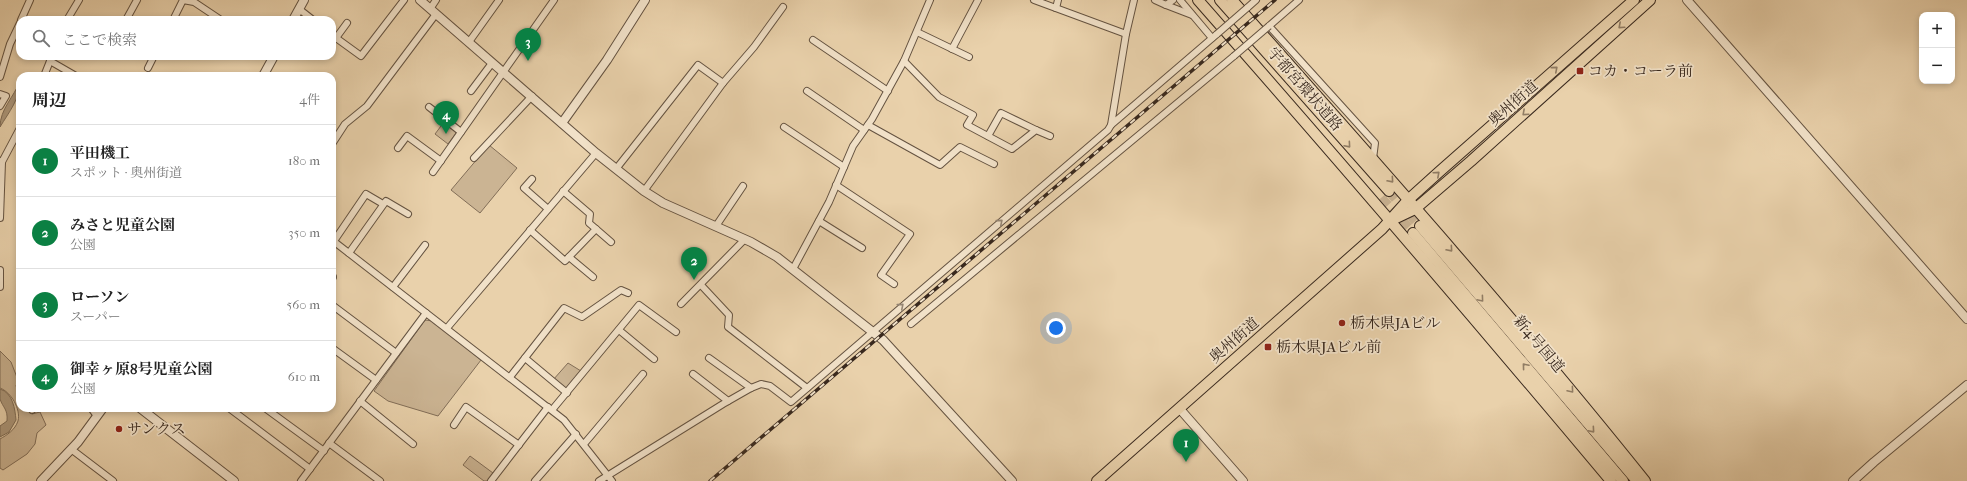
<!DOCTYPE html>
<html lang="ja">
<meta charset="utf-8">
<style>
:root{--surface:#fff;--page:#f6f6f6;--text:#222;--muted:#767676;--line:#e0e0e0;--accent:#0b8043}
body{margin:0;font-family:"IM FELL French Canon","Noto Serif JP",serif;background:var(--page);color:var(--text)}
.controls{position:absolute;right:12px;top:12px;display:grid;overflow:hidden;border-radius:8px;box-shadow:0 2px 6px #0003}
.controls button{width:36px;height:36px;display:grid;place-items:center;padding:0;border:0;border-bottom:1px solid var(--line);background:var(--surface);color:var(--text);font:20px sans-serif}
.you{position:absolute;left:1056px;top:328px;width:14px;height:14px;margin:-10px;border:3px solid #fff;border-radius:50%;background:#1a73e8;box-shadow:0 0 0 6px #1a73e833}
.badge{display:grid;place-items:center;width:26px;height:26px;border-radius:50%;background:var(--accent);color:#fff;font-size:13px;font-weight:700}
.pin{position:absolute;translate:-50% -33px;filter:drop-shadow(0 1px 2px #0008)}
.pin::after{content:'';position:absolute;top:21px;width:14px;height:12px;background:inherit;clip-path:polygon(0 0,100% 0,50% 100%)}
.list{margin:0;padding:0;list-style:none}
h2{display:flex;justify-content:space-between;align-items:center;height:52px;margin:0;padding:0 16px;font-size:17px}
h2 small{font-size:13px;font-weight:400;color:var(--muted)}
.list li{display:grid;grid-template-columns:26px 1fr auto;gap:12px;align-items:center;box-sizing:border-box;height:72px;padding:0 16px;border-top:1px solid var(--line)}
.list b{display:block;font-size:15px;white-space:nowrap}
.list p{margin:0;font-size:13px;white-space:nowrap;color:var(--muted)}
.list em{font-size:13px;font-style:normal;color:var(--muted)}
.icon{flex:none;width:22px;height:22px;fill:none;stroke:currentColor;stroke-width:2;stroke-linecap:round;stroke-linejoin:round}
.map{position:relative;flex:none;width:1967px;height:481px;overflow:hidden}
.search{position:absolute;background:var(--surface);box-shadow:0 2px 6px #0003;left:16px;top:16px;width:320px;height:44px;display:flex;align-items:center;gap:10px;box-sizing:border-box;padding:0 14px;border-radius:12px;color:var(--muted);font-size:15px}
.panel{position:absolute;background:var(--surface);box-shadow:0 2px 6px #0003;left:16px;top:72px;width:320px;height:340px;border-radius:12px}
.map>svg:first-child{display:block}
.green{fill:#cbb493;stroke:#826e58}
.water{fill:#ad987b;stroke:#7f6c56}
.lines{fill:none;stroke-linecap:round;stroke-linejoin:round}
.trunk-tunnel{stroke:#c6af8f;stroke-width:10;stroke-dasharray:10 5;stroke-linecap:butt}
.minor-casing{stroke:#655341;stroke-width:8}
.tertiary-casing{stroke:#655341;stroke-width:10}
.trunk-casing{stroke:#39291e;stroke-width:12}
.minor{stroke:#f1e1c8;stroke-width:6}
.tertiary{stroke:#f1e1c8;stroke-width:8}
.trunk{stroke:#e9d1ab;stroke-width:10}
.rail-casing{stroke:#39291e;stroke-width:3.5}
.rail{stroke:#f1e1c8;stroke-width:2;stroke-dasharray:6;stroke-linecap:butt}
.minor-bridge-casing{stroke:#655341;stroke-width:8;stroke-linecap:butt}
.minor-bridge{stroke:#f1e1c8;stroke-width:6}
.oneway{stroke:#917d64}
.oneway2{stroke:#958573}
.poi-dot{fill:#8f2418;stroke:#f1e1c8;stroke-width:1.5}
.labels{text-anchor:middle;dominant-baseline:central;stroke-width:3.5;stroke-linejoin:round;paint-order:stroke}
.poi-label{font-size:15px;fill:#39291e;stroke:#f1e1c8;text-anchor:start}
.street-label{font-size:15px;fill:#39291e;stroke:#f1e1c8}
</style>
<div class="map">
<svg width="1967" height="481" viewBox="0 0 1967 481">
<rect width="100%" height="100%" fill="#e9d1ab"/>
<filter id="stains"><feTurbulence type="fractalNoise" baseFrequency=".005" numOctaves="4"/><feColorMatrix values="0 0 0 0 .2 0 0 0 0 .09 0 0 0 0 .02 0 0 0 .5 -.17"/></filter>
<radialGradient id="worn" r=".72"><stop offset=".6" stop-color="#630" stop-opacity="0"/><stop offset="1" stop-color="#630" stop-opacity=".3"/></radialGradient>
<g class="green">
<polygon points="444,122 455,130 456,133 448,144 435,134"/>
<polygon points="489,145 517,168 480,213 451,190"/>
<polygon points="425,320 433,321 481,360 438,416 388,401 374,391"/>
<path d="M 0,351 L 11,362 L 18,380 L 16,386 L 20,393 L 20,408 L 29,408 L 32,414 L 40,412 L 46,425 L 37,433 L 35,444 L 27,454 L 3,470 L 0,468 L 0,439 C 7,435 15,430 18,421 C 21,409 11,392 0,388 Z"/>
<polygon points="568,363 581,371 565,390 553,380"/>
<polygon points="470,456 493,473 488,481 484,481 463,465"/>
</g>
<g class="water">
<path d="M 20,81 C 20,99 9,112 0,127 C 0,109 14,97 20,81 Z"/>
<path d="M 0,389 C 13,393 15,409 16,420 L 9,432 L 0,437 L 0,426 L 7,421 C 8,409 3,408 0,399 C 0,397 0,392 0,389 Z"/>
</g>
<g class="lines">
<g class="trunk-tunnel">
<polyline points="1389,191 1420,226"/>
<polyline points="1381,198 1413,233"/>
</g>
<g class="minor-casing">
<g id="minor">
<polyline points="1034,0 1126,34 1134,0"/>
<polyline points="1155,0 1166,5 1173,0"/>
<polyline points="1180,0 1212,38"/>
<polyline points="1299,0 1269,26 1375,143 1373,159"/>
<polyline points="1166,5 1192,15"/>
<polyline points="1056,8 1058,0"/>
<polyline points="1247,8 1256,0"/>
<polyline points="299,9 313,20"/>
<polyline points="430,9 436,0"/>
<polyline points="21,20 30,0"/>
<polyline points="67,20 79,0"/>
<polyline points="126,20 137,0"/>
<polyline points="173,20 183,0 194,2 221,20"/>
<polyline points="917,32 969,57"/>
<polyline points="1126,34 1111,125 1217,34"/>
<polyline points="332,35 361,56 404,0"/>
<polyline points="336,38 347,23"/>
<polyline points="813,40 888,91"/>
<polyline points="469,42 499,0"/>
<polyline points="952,49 978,0"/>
<polyline points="50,61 76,76"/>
<polyline points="904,61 939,97 973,115 967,125 1012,149 1036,130 1050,136"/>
<polyline points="148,68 154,56"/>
<polyline points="44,76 52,56"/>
<polyline points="0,77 10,44 20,23"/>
<polyline points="471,91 492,63"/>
<polyline points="807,91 864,130"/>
<polyline points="0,94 6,96 0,106"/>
<polyline points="429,107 461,132"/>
<polyline points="868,125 940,165 960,147 994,164"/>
<polyline points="784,127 844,167"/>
<polyline points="988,136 1001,113 1036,130"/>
<polyline points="332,144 345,124 367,106 436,14"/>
<polyline points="398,148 407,136 441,161"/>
<polyline points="474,158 532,96"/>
<polyline points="0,161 2,162 20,128"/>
<polyline points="616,169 698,65 723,83"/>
<polyline points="433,172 554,0"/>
<polyline points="532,179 524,188 548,209"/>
<polyline points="836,185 910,234 881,275 894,284"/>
<polyline points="644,191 723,83 754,47 783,7"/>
<polyline points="0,218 2,162"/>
<polyline points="819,221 862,248"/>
<polyline points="716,226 743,186"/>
<polyline points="596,229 611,242"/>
<polyline points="530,230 565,261 596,229 589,223 590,214 563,191"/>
<polyline points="332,240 564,420 612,481"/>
<polyline points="334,241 366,194 383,204"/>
<polyline points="349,253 386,201 408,214"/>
<polyline points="569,257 593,277"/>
<polyline points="793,269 829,202 853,146 872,119 904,61 930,0"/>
<polyline points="0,270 0,287"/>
<polyline points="332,277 333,277"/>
<polyline points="701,285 729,315 728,327 807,388"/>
<polyline points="393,287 425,245"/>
<polyline points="681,304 745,239"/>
<polyline points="332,305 396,353"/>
<polyline points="911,324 1234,56"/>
<polyline points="447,328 596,153"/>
<polyline points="619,330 654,359"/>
<polyline points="332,348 376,380"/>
<polyline points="525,358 567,393"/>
<polyline points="709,358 751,388"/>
<polyline points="693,374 728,401"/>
<polyline points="510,377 564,308 582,317 621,290 628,293"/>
<polyline points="360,401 413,444"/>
<polyline points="31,408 32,410 35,408"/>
<polyline points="91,408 97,416"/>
<polyline points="229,408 310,469"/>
<polyline points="265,408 324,451"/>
<polyline points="552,410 639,305 676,332"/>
<polyline points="454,425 466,407 519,445"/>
<polyline points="329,443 380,481"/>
<polyline points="584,444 643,374"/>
<polyline points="71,449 113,481"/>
<polyline points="301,481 426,313"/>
<polyline points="491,481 548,407"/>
<polyline points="535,481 576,434"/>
<polyline points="599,481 723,404 751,388 761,384 770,386 791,402 1108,130 1111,125"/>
</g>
</g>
<g class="tertiary-casing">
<g id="tertiary">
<polyline points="420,0 596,153 644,191 663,203 751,242 777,257 883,340 1012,481"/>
<polyline points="1687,0 1967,319"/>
<polyline points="293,20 304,0"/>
<polyline points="263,76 274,56"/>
<polyline points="562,123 607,60 645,0"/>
<polyline points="140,408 234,481"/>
<polyline points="1179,408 1243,481"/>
<polyline points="41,481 78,442 103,408"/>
<polyline points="1853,481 1874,462 1967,385"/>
</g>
</g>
<g class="trunk-casing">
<g id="trunk">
<path d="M 1198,0 C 1338,159 1475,319 1611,481"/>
<polyline points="1220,0 1389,191"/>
<path d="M 1232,0 C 1372,158 1513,316 1645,481"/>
<polyline points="1394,219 1415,209 1471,161 1650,0"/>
<polyline points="1420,226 1637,481"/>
<polyline points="1413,233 1623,481"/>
<polyline points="1097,481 1382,229 1408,200 1439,172 1634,0"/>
</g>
</g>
<use href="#minor" class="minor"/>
<use href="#tertiary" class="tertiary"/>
<use href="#trunk" class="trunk"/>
<g class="rail-casing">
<polyline id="rail" points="710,481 1275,0"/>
</g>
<use href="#rail" class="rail"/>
<g class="minor-bridge-casing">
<g id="minor-bridge">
<polyline points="1217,34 1247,8"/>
<polyline points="1234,56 1269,26"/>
</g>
</g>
<use href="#minor-bridge" class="minor-bridge"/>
</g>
<defs><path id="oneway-chevron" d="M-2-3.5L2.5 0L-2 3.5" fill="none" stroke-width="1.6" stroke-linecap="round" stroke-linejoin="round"/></defs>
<g class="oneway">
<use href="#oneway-chevron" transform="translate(1621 26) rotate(138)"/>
<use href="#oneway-chevron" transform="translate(1555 69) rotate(-41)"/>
<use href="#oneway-chevron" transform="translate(1525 113) rotate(138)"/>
<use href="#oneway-chevron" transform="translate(1348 145) rotate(49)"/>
<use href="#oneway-chevron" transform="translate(1437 174) rotate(-42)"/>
<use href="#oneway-chevron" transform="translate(1391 180) rotate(49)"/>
<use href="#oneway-chevron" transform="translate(1450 249) rotate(49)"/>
<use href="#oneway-chevron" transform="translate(1481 299) rotate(50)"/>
<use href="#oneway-chevron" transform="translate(1525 366) rotate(-130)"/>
<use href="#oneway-chevron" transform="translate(1571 390) rotate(50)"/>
<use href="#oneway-chevron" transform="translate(1592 430) rotate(49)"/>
</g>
<g class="oneway2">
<use href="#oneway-chevron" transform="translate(1000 222) rotate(-40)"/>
<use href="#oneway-chevron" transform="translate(901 306) rotate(-40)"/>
</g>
<g class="poi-dot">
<rect x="1576" y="67" width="8" height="8" rx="2"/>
<circle cx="1342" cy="323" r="4"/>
<rect x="1264" y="343" width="8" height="8" rx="2"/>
<circle cx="119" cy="429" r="4"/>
</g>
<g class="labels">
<g class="poi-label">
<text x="1588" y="71">コカ・コーラ前</text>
<text x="1350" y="323">栃木県JAビル</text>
<text x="1276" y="347">栃木県JAビル前</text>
<text x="127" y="429">サンクス</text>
</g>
<g class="street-label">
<text transform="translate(1305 89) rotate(49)">宇都宮環状道路</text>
<text transform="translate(1513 103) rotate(-42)">奥州街道</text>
<text transform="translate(1234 340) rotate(-41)">奥州街道</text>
<text transform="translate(1539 344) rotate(50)">新4号国道</text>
</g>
</g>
<rect width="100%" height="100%" filter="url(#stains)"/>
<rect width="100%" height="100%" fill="url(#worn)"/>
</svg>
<div class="controls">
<button>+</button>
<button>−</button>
</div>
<div class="you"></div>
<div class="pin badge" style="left:1186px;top:462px">1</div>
<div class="pin badge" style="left:694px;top:280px">2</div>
<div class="pin badge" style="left:528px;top:61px">3</div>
<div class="pin badge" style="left:446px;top:134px">4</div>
<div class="search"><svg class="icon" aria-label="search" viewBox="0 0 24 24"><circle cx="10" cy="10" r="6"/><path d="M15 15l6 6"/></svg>ここで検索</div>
<section class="panel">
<h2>周辺<small>4件</small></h2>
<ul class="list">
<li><span class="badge">1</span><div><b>平田機工</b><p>スポット · 奥州街道</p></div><em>180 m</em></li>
<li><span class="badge">2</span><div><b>みさと児童公園</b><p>公園</p></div><em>350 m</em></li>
<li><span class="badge">3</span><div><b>ローソン</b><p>スーパー</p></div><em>560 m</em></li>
<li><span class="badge">4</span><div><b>御幸ヶ原8号児童公園</b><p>公園</p></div><em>610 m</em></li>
</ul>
</section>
</div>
